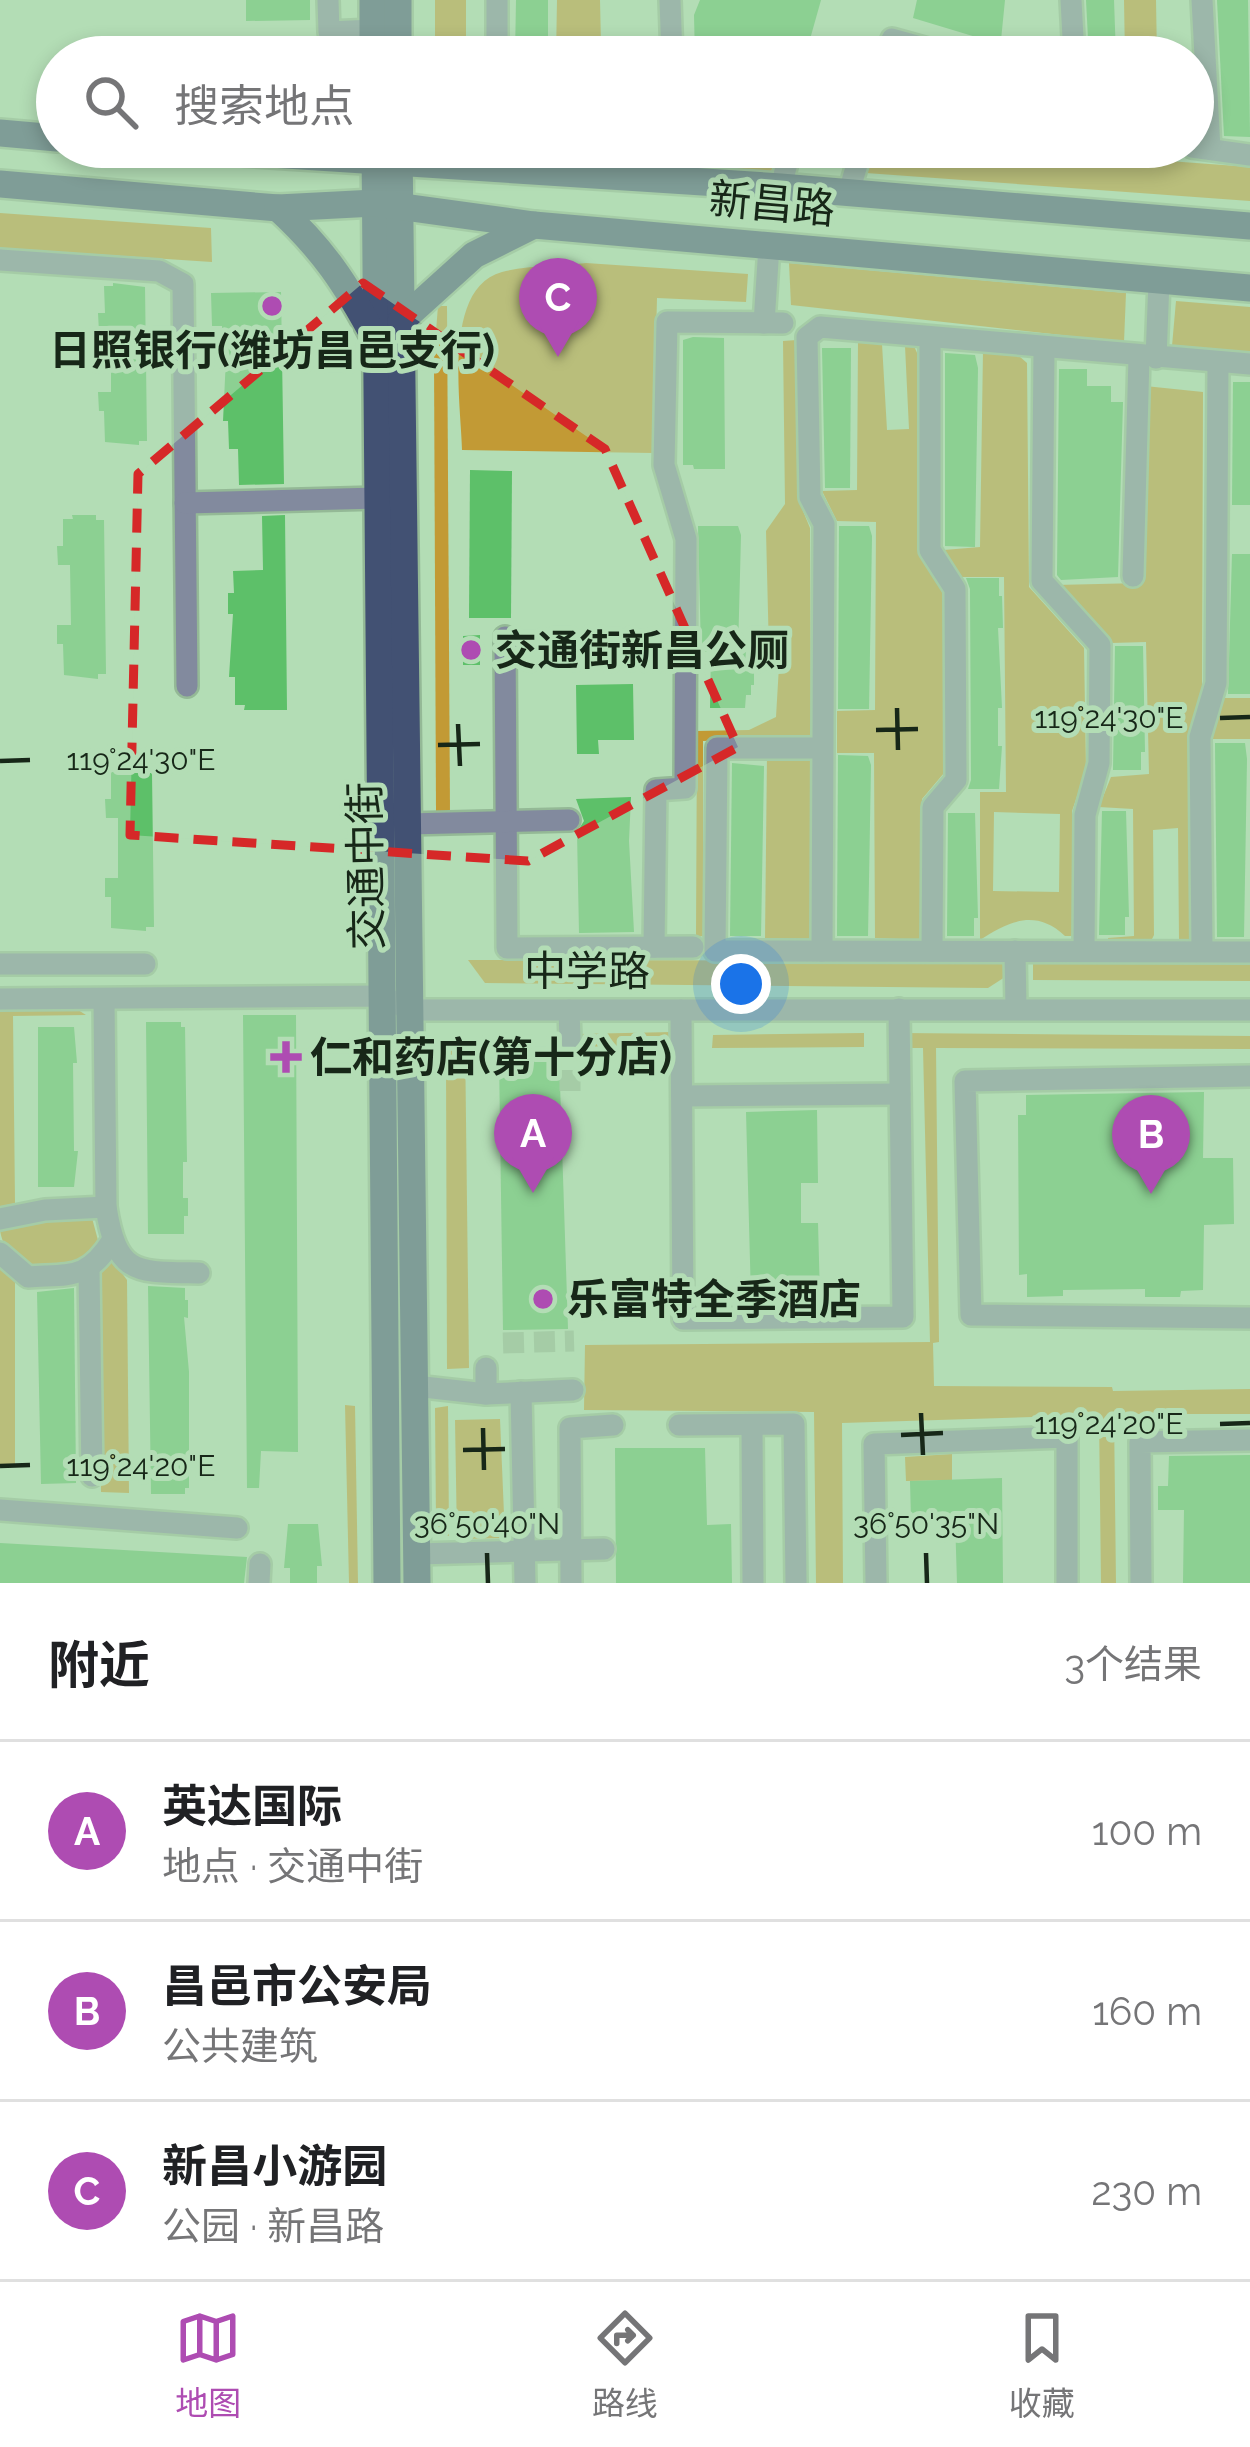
<!DOCTYPE html>
<html lang="zh">
<meta charset="utf-8">
<style>
:root{--surface:#fff;--page:#f2f2f2;--text:#202124;--muted:#757577;--line:#e0e0e0;--accent:#ae4cb2}
body{margin:0;font-family:Raleway,"Noto Sans SC",sans-serif;background:var(--page);color:var(--text)}
.you{position:absolute;left:741px;top:984px;width:42px;height:42px;margin:-30px;border:9px solid #fff;border-radius:50%;background:#1a73e8;box-shadow:0 0 0 18px #1a73e833}
.badge{display:grid;place-items:center;width:78px;height:78px;border-radius:50%;background:var(--accent);color:#fff;font-size:39px;font-weight:700}
.pin{position:absolute;translate:-50% -99px;filter:drop-shadow(0 3px 6px #0008)}
.pin::after{content:'';position:absolute;top:63px;width:42px;height:36px;background:inherit;clip-path:polygon(0 0,100% 0,50% 100%)}
.list{margin:0;padding:0;list-style:none}
h2{display:flex;justify-content:space-between;align-items:center;height:156px;margin:0;padding:0 48px;font-size:51px}
h2 small{font-size:39px;font-weight:400;color:var(--muted)}
.list li{display:grid;grid-template-columns:78px 1fr auto;gap:36px;align-items:center;box-sizing:border-box;height:180px;padding:0 48px;border-top:3px solid var(--line)}
.list b{display:block;font-size:45px;white-space:nowrap}
.list p{margin:0;font-size:39px;white-space:nowrap;color:var(--muted)}
.list em{font-size:39px;font-style:normal;color:var(--muted)}
.icon{flex:none;width:66px;height:66px;fill:none;stroke:currentColor;stroke-width:2;stroke-linecap:round;stroke-linejoin:round}
.map{position:relative;flex:none;width:1250px;height:1583px;overflow:hidden}
.search{position:absolute;background:var(--surface);box-shadow:0 6px 18px #0003;left:36px;right:36px;top:36px;height:132px;display:flex;align-items:center;gap:30px;box-sizing:border-box;padding:0 42px;border-radius:66px;color:var(--muted);font-size:45px}
.sheet{height:696px;background:var(--surface)}
nav{display:flex;justify-content:space-around;align-items:center;box-sizing:border-box;height:168px;border-top:3px solid var(--line);background:var(--surface);font-size:33px;color:var(--muted)}
nav a{display:grid;justify-items:center;gap:6px}
nav .on{color:var(--accent)}
.map>svg:first-child{display:block}
.green{fill:#c29a35;fill-rule:evenodd}
.building{fill:#5dc069}
.lines{fill:none;stroke-linecap:round;stroke-linejoin:round}
.minor-tunnel{stroke:#94b996;stroke-width:21;stroke-dasharray:21 10;stroke-linecap:butt}
.minor-casing{stroke:#94b996;stroke-width:26}
.major-casing{stroke:#94b996;stroke-width:32}
.minor{stroke:#828a9e;stroke-width:21}
.major{stroke:#425173;stroke-width:27}
.marked{fill:none;stroke:#d62828;stroke-width:9;stroke-dasharray:24 15;stroke-linejoin:round}
.ticks{fill:none;stroke:#172718;stroke-width:4.5}
.poi-dot{fill:#ae4cb2;stroke:#b3ddb5;stroke-width:4.5}
.labels{text-anchor:middle;dominant-baseline:central;stroke-width:10;stroke-linejoin:round;paint-order:stroke}
.street-label{font-size:42px;fill:#172718;stroke:#b3ddb5}
.poi-label{font-size:42px;font-weight:bold;fill:#172718;stroke:#b3ddb5;text-anchor:start}
.ticks-label{font-size:30px;text-anchor:middle;fill:#172718;stroke:#b3ddb5;stroke-width:10;stroke-linejoin:round;paint-order:stroke}
</style>
<div class="map">
<svg width="1250" height="1583" viewBox="0 0 1250 1583">
<rect width="100%" height="100%" fill="#b3ddb5"/>
<g class="green">
<polygon points="435,0 466,0 466,42 478,57 465,57 455,42 435,41"/>
<polygon points="557,0 600,0 601,45 655,45 655,57 556,57"/>
<polygon points="1124,0 1156,0 1157,57 1125,57"/>
<polygon points="564,147 777,147 770,177 565,161"/>
<polygon points="874,147 978,147 1250,167 1250,201 866,173"/>
<polygon points="0,213 211,228 212,262 0,248"/>
<path d="M 586,263 L 748,274 L 746,302 L 657,298 L 653,453 L 462,450 C 461,403 442,288 502,272 C 529,265 559,266 586,263 Z"/>
<polygon points="789,263 1126,293 1124,342 791,305"/>
<polygon points="1176,301 1250,307 1250,352 1172,346"/>
<polygon points="438,306 447,306 450,814 436,812 434,357"/>
<polygon points="797,340 801,506 810,528 811,737 703,741 703,936 696,937 697,731 749,730 776,717 779,666 769,653 766,531 785,504 783,341"/>
<polygon points="858,341 882,344 887,430 909,429 905,346 914,346 924,369 918,551 943,591 944,773 922,799 920,940 875,938 874,753 837,753 837,711 875,710 876,522 837,521 822,491 857,490"/>
<path d="M 983,351 L 1019,356 L 1027,363 L 1029,587 L 1084,648 L 1086,770 L 1072,811 L 1072,936 L 1065,936 C 1035,908 1008,922 980,940 L 980,792 L 1006,792 L 1004,577 L 959,577 L 944,550 L 980,547 ZM 994,812 L 1060,814 L 1059,892 L 993,891 Z"/>
<polygon points="1145,386 1203,392 1202,698 1189,739 1190,942 1179,939 1178,828 1153,830 1154,935 1151,941 1108,943 1108,938 1134,936 1133,809 1099,807 1111,777 1149,774 1146,642 1111,643 1056,585 1141,583"/>
<polygon points="1223,698 1250,698 1250,739 1211,739"/>
<polygon points="811,752 810,939 765,939 767,755"/>
<polygon points="468,960 1003,961 1005,977 988,988 485,983"/>
<polygon points="1033,961 1250,961 1250,981 1033,980"/>
<polygon points="0,1007 75,1008 86,1015 13,1016 15,1203 0,1208"/>
<polygon points="673,1032 674,1047 578,1049 578,1034"/>
<polygon points="864,1033 864,1047 712,1048 713,1035"/>
<polygon points="900,1033 1250,1036 1250,1049 936,1048 939,1342 933,1343 934,1386 1112,1387 1113,1391 1250,1389 1250,1414 1114,1414 1116,1583 1101,1583 1099,1415 842,1423 843,1583 816,1583 814,1412 584,1410 585,1345 930,1342 923,1048 900,1048"/>
<polygon points="465,1037 469,1368 447,1369 446,1061 450,1049"/>
<path d="M 92,1218 L 99,1244 L 78,1269 L 31,1271 C 16,1258 2,1250 0,1229 L 41,1219 Z"/>
<polygon points="112,1260 127,1280 129,1493 101,1492 98,1268"/>
<polygon points="0,1263 15,1277 15,1467 0,1466"/>
<polygon points="345,1405 355,1406 358,1583 349,1583"/>
<polygon points="448,1406 449,1536 439,1532 436,1522 435,1408"/>
<polygon points="500,1419 505,1538 457,1539 455,1420"/>
<polygon points="952,1454 952,1480 906,1481 905,1457"/>
</g>
<g class="building">
<polygon points="246,0 310,0 310,20 246,21"/>
<polygon points="516,0 548,0 548,57 515,57"/>
<polygon points="700,0 821,0 805,57 695,57 694,15"/>
<polygon points="917,0 1005,0 1001,40 976,41 976,37 913,18"/>
<polygon points="1086,0 1114,0 1116,57 1089,57"/>
<polygon points="1217,0 1248,0 1250,137 1224,136"/>
<polygon points="113,283 145,287 147,441 139,441 139,445 105,442 104,411 99,411 98,392 111,392 111,332 99,332 98,313 105,313 104,286 113,286"/>
<polygon points="281,292 284,484 239,485 238,449 229,449 228,421 223,421 226,358 222,358 222,326 212,326 211,293"/>
<polygon points="693,337 724,338 725,469 694,469 693,465 683,465 683,340"/>
<polygon points="822,348 851,348 850,488 825,488"/>
<polygon points="945,353 975,355 978,368 975,547 945,546"/>
<polygon points="1059,369 1087,369 1087,386 1111,386 1111,402 1123,402 1118,577 1061,580 1057,575"/>
<polygon points="1233,382 1250,382 1250,505 1232,505"/>
<polygon points="470,470 512,471 511,618 469,618"/>
<polygon points="72,515 96,515 96,520 104,520 106,674 98,674 98,679 64,675 63,644 57,644 57,625 71,625 70,565 58,565 57,546 63,546 63,519 73,519"/>
<polygon points="285,515 287,710 244,710 245,705 235,705 235,677 229,677 233,614 228,614 228,593 234,593 233,571 263,570 262,516"/>
<polygon points="698,526 738,526 741,535 738,652 746,652 746,659 752,659 754,668 754,685 751,685 751,695 746,695 745,708 710,708 711,652 701,652"/>
<polygon points="839,526 869,526 872,536 869,709 838,709"/>
<polygon points="1232,554 1250,554 1250,694 1228,694"/>
<polygon points="966,578 999,578 999,596 1002,596 1003,628 998,628 1002,708 998,708 998,746 1002,746 999,789 968,789 971,780 970,589"/>
<polygon points="480,635 480,665 463,665 463,636"/>
<polygon points="1115,646 1143,646 1145,752 1141,752 1141,770 1113,770"/>
<polygon points="633,684 634,740 598,740 599,754 577,754 576,685"/>
<polygon points="1215,743 1245,743 1247,759 1244,937 1217,937"/>
<polygon points="838,755 868,756 871,765 868,936 837,936"/>
<polygon points="732,763 764,766 761,936 730,936"/>
<polygon points="120,768 144,768 144,773 152,773 154,927 146,927 146,931 111,928 111,897 105,897 105,878 118,878 118,818 106,818 105,799 111,799 111,772 120,772"/>
<polygon points="631,797 629,841 634,932 579,933 577,832 584,821 576,799"/>
<polygon points="1102,811 1126,811 1129,917 1125,917 1125,935 1099,935"/>
<polygon points="948,813 975,813 978,918 974,918 974,936 947,936"/>
<polygon points="243,1015 296,1015 298,1452 261,1451 259,1488 247,1488"/>
<polygon points="146,1022 181,1022 181,1027 185,1027 187,1162 183,1162 183,1198 188,1198 188,1216 184,1216 184,1234 148,1234"/>
<polygon points="38,1027 74,1027 77,1063 73,1063 74,1151 78,1151 74,1187 38,1187"/>
<polygon points="559,1054 568,1329 503,1330 499,1057"/>
<polygon points="1204,1092 1203,1158 1233,1158 1234,1224 1204,1225 1203,1290 1181,1291 1180,1297 1145,1297 1145,1289 1063,1290 1063,1296 1027,1297 1027,1274 1019,1275 1018,1115 1026,1115 1026,1095"/>
<polygon points="817,1110 818,1183 801,1183 801,1223 818,1223 820,1297 751,1298 746,1112"/>
<polygon points="148,1286 185,1288 185,1300 188,1300 188,1318 184,1317 189,1372 189,1488 185,1488 185,1494 151,1494"/>
<polygon points="74,1288 76,1483 41,1484 37,1292"/>
<polygon points="615,1448 705,1448 707,1525 731,1524 732,1583 616,1583"/>
<polygon points="1250,1455 1250,1583 1183,1583 1184,1510 1158,1510 1158,1486 1168,1486 1169,1456"/>
<polygon points="1002,1478 1003,1583 957,1583 955,1518 911,1519 910,1481"/>
<polygon points="288,1524 318,1524 322,1566 317,1566 317,1583 290,1583 290,1568 284,1568"/>
<polygon points="0,1543 247,1557 244,1583 0,1583"/>
</g>
<g class="lines">
<g class="minor-tunnel">
<polyline points="570,1039 570,1091"/>
<polyline points="503,1343 574,1341"/>
</g>
<g class="minor-casing">
<g id="minor">
<polyline points="328,0 329,32 373,30"/>
<polyline points="497,0 497,57"/>
<polyline points="670,0 672,57"/>
<polyline points="1071,0 1074,57"/>
<polyline points="1202,0 1210,149"/>
<polyline points="887,57 892,39 957,57"/>
<polyline points="1192,147 1250,155"/>
<polyline points="781,187 791,147"/>
<polyline points="849,192 862,147"/>
<polyline points="0,260 159,271 183,284 187,686"/>
<polyline points="764,323 769,246"/>
<polyline points="930,337 930,550 955,589 956,780 933,807 932,951"/>
<polyline points="1044,348 1042,581 1100,645 1099,763 1085,815 1084,951"/>
<polyline points="1156,358 1159,281"/>
<polyline points="185,503 378,498"/>
<polyline points="1133,576 1139,357"/>
<polyline points="505,637 507,948 693,947"/>
<polyline points="822,748 717,748 715,951 1250,952"/>
<polyline points="408,824 569,820"/>
<polyline points="654,947 656,790 685,788 686,539 664,465 667,322 783,323"/>
<polyline points="822,951 824,524 810,497 807,337 820,327 1250,364"/>
<polyline points="1015,951 1016,1009"/>
<polyline points="1202,951 1200,737 1216,683 1218,362"/>
<polyline points="0,964 145,964"/>
<polyline points="0,999 382,996 410,1010 1250,1010"/>
<path d="M 104,999 L 106,1207 C 117,1276 136,1272 199,1273"/>
<polyline points="569,1010 570,1039"/>
<polyline points="681,1010 683,1319 903,1317 899,1009"/>
<polyline points="1250,1076 965,1081 971,1315 1250,1318"/>
<polyline points="682,1096 900,1094"/>
<polyline points="0,1219 45,1210 106,1207"/>
<path d="M 0,1253 L 28,1277 C 71,1274 87,1280 112,1241"/>
<polyline points="89,1269 92,1476"/>
<polyline points="486,1368 486,1394"/>
<polyline points="415,1386 486,1394 573,1390"/>
<polyline points="521,1392 525,1583"/>
<polyline points="679,1425 794,1424 796,1583"/>
<polyline points="752,1425 753,1583"/>
<polyline points="0,1510 237,1528"/>
<polyline points="417,1554 604,1549"/>
<polyline points="259,1583 260,1564"/>
<polyline points="571,1583 570,1428 613,1425"/>
<polyline points="876,1583 874,1444 1067,1437 1067,1583"/>
<polyline points="1141,1583 1140,1442 1250,1440"/>
</g>
</g>
<g class="major-casing">
<g id="major">
<polyline points="373,0 373,57"/>
<polyline points="398,0 398,57"/>
<polyline points="0,133 57,138"/>
<polyline points="162,147 781,187 1250,226"/>
<polyline points="375,147 387,1583"/>
<polyline points="399,147 417,1583"/>
<polyline points="0,184 278,208 375,203 534,225 1250,288"/>
<path d="M 278,208 C 323,249 346,284 375,338"/>
<polyline points="401,321 474,255 534,225"/>
</g>
</g>
<use href="#minor" class="minor"/>
<use href="#major" class="major"/>
</g>
<path d="M0 0H1250V1583H0ZM 363,283 L 605,449 L 738,747 L 528,861 L 130,835 L 138,474 Z" fill="#b3ddb5" fill-opacity=".55" fill-rule="evenodd"/>
<path class="marked" d="M 363,283 L 605,449 L 738,747 L 528,861 L 130,835 L 138,474 Z"/>
<path class="ticks" d="M 897,708 L 898,750M 1220,718 L 1250,717M 458,724 L 460,766M 876,730 L 918,729M 438,745 L 480,744M 0,761 L 30,760M 921,1413 L 923,1455M 1220,1424 L 1250,1423M 483,1428 L 484,1470M 901,1435 L 943,1433M 463,1450 L 505,1449M 0,1466 L 30,1465M 487,1553 L 488,1583M 926,1553 L 927,1583"/>
<g class="poi-dot">
<circle cx="272" cy="306" r="12"/>
<circle cx="471" cy="650" r="12"/>
<path d="M280 1039h12v12h12v12h-12v12h-12v-12h-12v-12h12z"/>
<circle cx="543" cy="1299" r="12"/>
</g>
<g class="labels">
<g class="street-label">
<text transform="translate(772 204) rotate(5)">新昌路</text>
<text transform="translate(366 866) rotate(-91)">交通中街</text>
<text x="587" y="971">中学路</text>
</g>
<g class="poi-label">
<text x="272" y="350" text-anchor="middle">日照银行(潍坊昌邑支行)</text>
<text x="495" y="650">交通街新昌公厕</text>
<text x="310" y="1057">仁和药店(第十分店)</text>
<text x="567" y="1299">乐富特全季酒店</text>
</g>
</g>
<g class="ticks-label">
<text x="1109" y="728">119°24'30"E</text>
<text x="141" y="770">119°24'30"E</text>
<text x="1109" y="1434">119°24'20"E</text>
<text x="141" y="1476">119°24'20"E</text>
<text x="487" y="1534">36°50'40"N</text>
<text x="926" y="1534">36°50'35"N</text>
</g>
</svg>
<div class="you"></div>
<div class="pin badge" style="left:533px;top:1193px">A</div>
<div class="pin badge" style="left:1151px;top:1194px">B</div>
<div class="pin badge" style="left:558px;top:357px">C</div>
<div class="search"><svg class="icon" aria-label="search" viewBox="0 0 24 24"><circle cx="10" cy="10" r="6"/><path d="M15 15l6 6"/></svg>搜索地点</div>
</div>
<section class="sheet">
<h2>附近<small>3个结果</small></h2>
<ul class="list">
<li><span class="badge">A</span><div><b>英达国际</b><p>地点 · 交通中街</p></div><em>100 m</em></li>
<li><span class="badge">B</span><div><b>昌邑市公安局</b><p>公共建筑</p></div><em>160 m</em></li>
<li><span class="badge">C</span><div><b>新昌小游园</b><p>公园 · 新昌路</p></div><em>230 m</em></li>
</ul>
</section>
<nav>
<a class="on"><svg class="icon" aria-label="map" viewBox="0 0 24 24"><path d="M3 6l6-2 6 2 6-2v14l-6 2-6-2-6 2zM9 4v14M15 6v14"/></svg>地图</a>
<a><svg class="icon" aria-label="directions" viewBox="0 0 24 24"><path d="M12 3l9 9-9 9-9-9zM9 14v-3h6M13 9l2 2-2 2"/></svg>路线</a>
<a><svg class="icon" aria-label="saved" viewBox="0 0 24 24"><path d="M7 4h10v16l-5-4-5 4z"/></svg>收藏</a>
</nav>
